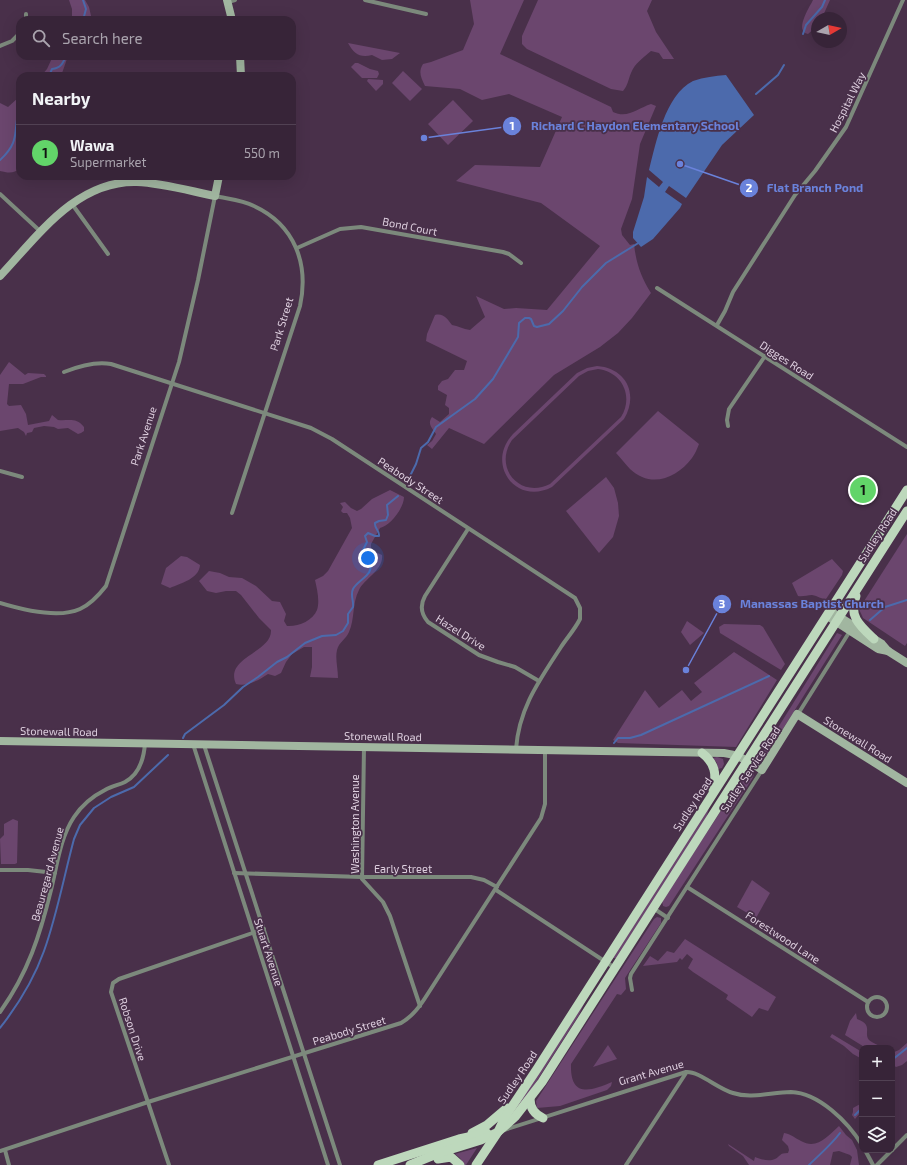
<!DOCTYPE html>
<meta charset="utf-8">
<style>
:root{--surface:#372438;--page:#3e2c40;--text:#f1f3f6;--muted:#aaa4ae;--line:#514153;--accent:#62d469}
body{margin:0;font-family:"Exo 2",sans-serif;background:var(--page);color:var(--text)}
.controls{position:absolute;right:12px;bottom:12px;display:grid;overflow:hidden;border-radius:8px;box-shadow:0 4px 16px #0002}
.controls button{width:36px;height:36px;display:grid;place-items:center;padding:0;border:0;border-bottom:1px solid var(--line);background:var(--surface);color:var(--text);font:20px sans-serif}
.compass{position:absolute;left:811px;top:12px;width:36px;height:36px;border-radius:50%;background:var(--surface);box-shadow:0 4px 16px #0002;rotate:81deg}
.you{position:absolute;left:368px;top:558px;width:14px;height:14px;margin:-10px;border:3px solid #fff;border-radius:50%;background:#1a73e8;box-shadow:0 0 0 6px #1a73e833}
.badge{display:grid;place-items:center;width:26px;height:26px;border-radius:50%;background:var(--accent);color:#111;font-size:13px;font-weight:700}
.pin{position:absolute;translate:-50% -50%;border:2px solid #fff;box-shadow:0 1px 4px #0006}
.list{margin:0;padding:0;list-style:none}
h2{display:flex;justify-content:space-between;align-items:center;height:52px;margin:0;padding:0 16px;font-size:17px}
h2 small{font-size:13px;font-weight:400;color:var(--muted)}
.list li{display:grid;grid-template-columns:26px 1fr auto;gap:12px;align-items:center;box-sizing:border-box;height:56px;padding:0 16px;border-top:1px solid var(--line)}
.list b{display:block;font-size:15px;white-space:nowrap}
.list p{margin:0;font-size:13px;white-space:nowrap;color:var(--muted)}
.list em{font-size:13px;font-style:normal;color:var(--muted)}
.icon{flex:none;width:22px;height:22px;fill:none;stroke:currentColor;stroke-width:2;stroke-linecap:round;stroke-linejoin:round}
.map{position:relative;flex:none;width:907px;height:1165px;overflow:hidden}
.search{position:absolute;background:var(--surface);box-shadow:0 4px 16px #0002;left:16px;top:16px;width:280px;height:44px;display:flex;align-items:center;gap:10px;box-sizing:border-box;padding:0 14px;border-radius:12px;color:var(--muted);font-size:15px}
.panel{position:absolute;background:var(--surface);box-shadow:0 4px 16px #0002;left:16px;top:72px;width:280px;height:108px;border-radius:12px}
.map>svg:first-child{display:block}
.green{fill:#6b466e;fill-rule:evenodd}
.water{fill:#4c6aac}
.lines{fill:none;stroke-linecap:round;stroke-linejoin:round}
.stream{stroke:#4c6aac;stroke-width:2}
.street{stroke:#7c897c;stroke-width:4}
.secondary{stroke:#a1b6a0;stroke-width:8}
.primary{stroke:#bdd8bc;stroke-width:9}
.labels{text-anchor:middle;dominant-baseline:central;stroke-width:3.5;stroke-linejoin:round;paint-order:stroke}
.street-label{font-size:11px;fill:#decfdf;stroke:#49304a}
.leader{fill:none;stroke:#6a82db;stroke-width:1.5}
.callout-dot{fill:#6a82db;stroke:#49304a;stroke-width:1.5}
.mark-label{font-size:12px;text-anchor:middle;font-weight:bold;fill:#fff}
.callout-label{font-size:12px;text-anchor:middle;font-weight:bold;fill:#6a82db;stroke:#49304a;stroke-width:3.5;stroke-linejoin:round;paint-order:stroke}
</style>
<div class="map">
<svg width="907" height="1165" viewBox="0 0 907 1165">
<rect width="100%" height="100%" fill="#49304a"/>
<g class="green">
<polygon points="69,0 85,0 89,7 92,20 73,20 72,18 72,9"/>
<path d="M 470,0 L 524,0 L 500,54 L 611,107 L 613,112 C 628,119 638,108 651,104 L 656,106 L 640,144 L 632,199 L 621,229 L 622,235 L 630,245 L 634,244 C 636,263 641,277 651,293 L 632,318 L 618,333 L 600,347 L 554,375 L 484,444 L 449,428 L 432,449 L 427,445 L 432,441 L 436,434 C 432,428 427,424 432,417 L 440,422 L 449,414 L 449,408 L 445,405 L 447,395 L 438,390 L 438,386 L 442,381 L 448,379 L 455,370 L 464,370 L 467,361 L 426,341 L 427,334 L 435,315 C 444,313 447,319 452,325 C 458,326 463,329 470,330 L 485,317 L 476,296 L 504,309 L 516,308 L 547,310 L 600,246 L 541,203 L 456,181 L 475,165 L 540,167 L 562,117 L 509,94 L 482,100 L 460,89 L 425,86 C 421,78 418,72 423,64 L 431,62 L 463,50 L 474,24 Z"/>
<path d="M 538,0 L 652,0 L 647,11 L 656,32 L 674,59 L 663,59 L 659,53 L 651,51 C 643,58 635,63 631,73 C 628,80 628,85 623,91 L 611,89 L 527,49 L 522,44 L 522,36 Z"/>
<path d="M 813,0 L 830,0 L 822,18 L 817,18 L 817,26 L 808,34 C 794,31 809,8 813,0 Z"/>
<path d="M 348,43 L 400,53 L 392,59 L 382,60 L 372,55 C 360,58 354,54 348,43 Z"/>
<polygon points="53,56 68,56 61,76 41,76 47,69"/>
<polygon points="355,63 358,63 370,69 378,71 379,74 377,78 362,78 351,67"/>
<polygon points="403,71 422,89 410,101 392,83"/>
<polygon points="368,79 383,80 383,84 376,91 367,81"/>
<path d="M 18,98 L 20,99 L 20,115 L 16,122 L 15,131 L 20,137 L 20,168 C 14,174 8,173 0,171 L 0,103 L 8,107 Z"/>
<polygon points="453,100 473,121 448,145 428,124"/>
<path d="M 9,362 L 25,375 L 28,373 L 44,374 L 46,376 L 46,377 L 41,377 L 23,384 L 9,384 L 7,404 L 9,406 L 21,405 L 26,414 L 28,425 L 49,421 L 52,415 L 58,420 C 69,421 76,417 84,427 L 84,431 L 81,433 L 78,434 L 68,428 L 58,429 L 54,427 L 44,426 L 34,428 L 32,432 L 27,433 L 26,436 L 24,432 L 18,428 L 0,431 L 0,375 Z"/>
<path d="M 597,366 C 626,368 639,394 624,419 L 552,487 C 516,506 485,464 513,434 L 577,373 L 587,368 ZM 598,369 C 622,372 634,396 621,417 L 550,484 C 520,499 493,468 512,440 L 579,376 L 588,371 Z"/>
<path d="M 658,411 L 699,444 C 697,449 695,454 692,458 C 677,478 651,489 630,469 C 625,464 621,458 616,453 Z"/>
<polygon points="606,477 614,488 618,503 619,516 613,537 599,553 566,511"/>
<path d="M 390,490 L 404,497 C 404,508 390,526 380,528 L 371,544 L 371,550 L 382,555 C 384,570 364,579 359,590 C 352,603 355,619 349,632 C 346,639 339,642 337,650 C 335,658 338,669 338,678 L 310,677 L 312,667 L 312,647 L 304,647 L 292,654 L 286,662 L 281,673 L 275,676 L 268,674 C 259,680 247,687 236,684 C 224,657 272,653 271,630 L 259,618 L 241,595 L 236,591 L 226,591 L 216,593 L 207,591 L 199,581 L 209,571 L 220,573 L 229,577 L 242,578 L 256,586 L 272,601 L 280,602 L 286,614 L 284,621 L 287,626 C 297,627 313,621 317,610 C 320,601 317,589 315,580 L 323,576 L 328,571 L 352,528 L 350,518 L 347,513 L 343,513 L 341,511 L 343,507 L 340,503 L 345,502 L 351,508 L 357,511 L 361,509 L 372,499 Z"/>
<polygon points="907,534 907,643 905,646 863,618 859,609"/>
<path d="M 181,556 L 187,557 L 200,565 C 199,579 181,583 170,588 L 161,584 L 166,568 Z"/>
<path d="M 832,559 L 843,571 L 842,575 L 826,599 C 821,599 818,596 812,595 C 807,595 803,597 798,596 L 792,583 Z"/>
<polygon points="687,621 704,633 690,645 681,632"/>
<polygon points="724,624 760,625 763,627 785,664 781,670 720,633 719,627"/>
<polygon points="837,633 842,635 764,759 760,760 759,758"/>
<polygon points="734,652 777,680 736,747 618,743 613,740 645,690 659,708 682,690 691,701 702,692 694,683"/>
<polygon points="717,757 723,759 724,764 722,768 718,769 717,763 713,758"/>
<polygon points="751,770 754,775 752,779 669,906 666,907 663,906 662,901 747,771"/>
<polygon points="710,804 706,819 616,958 613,958"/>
<polygon points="13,819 18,821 17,863 15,864 1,864 0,839 4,835 4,824"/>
<polygon points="752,880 770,893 756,918 737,907"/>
<path d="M 657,917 L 661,918 L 661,923 L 625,978 L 626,989 L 621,995 L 617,994 L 571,1064 C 570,1097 589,1092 612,1082 L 611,1086 L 607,1090 L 560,1106 L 537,1108 L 536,1101 L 654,919 Z"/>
<polygon points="685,939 776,997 768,1011 759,1008 752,1017 726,999 728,995 693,972 688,968 693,959 687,954 682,960 680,958 677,962 643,966 650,956 658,961 667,951 674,953"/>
<polygon points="586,999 579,1015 522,1104 508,1119"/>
<path d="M 856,1013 L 857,1019 C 874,1025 863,1033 869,1040 C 872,1043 879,1045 883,1048 L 866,1048 L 845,1035 L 850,1021 Z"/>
<polygon points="832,1034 862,1052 862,1059 853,1054 844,1046 830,1037"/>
<polygon points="907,1043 907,1061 902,1065 896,1067 892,1064 892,1053 899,1050"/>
<polygon points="608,1045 617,1059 593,1067"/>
<polygon points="862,1103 862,1113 860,1113 855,1119 852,1115 853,1112 853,1108"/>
<path d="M 839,1126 L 846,1135 L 852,1140 L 857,1150 L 859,1165 L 850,1165 L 852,1157 L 850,1155 L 839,1151 L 833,1152 L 830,1165 L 749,1165 L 743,1156 L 729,1146 L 728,1144 L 754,1161 L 755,1157 C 760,1159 769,1162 775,1159 C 781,1156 779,1153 788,1153 L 789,1150 L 788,1146 L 782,1140 L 784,1133 C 791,1134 795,1138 801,1141 C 817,1150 828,1136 839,1126 Z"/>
<polygon points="477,1148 466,1165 464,1165 460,1158 455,1154"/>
</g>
<path class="water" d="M 726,75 L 754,115 L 722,145 L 686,198 L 669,186 L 665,192 L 682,204 L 680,208 L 653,239 L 641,247 L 633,238 L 633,232 L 644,197 L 647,177 L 659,187 L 663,182 L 649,170 C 656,143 665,95 693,81 C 704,77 715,76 726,75 Z"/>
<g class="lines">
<g class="stream">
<polyline points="83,0 86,9 83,20"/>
<polyline points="803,34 806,25 822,7 825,0"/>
<path d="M 49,76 L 52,69 C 61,68 63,63 66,56"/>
<polyline points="756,94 778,75 784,65"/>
<path d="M 0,160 C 22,140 12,130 20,106"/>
<polyline points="410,476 416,464 421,448 428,442 436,427 475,399 493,379 518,337 519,323 525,318 529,318 531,319 534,326 537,327 549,324 563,311 582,287 606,263 640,242"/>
<polyline points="870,620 885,607 907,600"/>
<path d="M 183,738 L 185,734 L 224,705 L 243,687 L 258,677 L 277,662 L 287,657 L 305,643 L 322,636 L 336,635 L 343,631 L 348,623 L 348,614 L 353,607 C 354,601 350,595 353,589 C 358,579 376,575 369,561 C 367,557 364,556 362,552 L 367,542 L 365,536 L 368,533 L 375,536 L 379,536 C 380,531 374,528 375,523 L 379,521 L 386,520 L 388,515 L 387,505 L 398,496"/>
<polyline points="614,743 618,738 630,738 641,735 769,676"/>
<path d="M 0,1028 C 18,1005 34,979 44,951 C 57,915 64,876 74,839 L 80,825 L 94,808 L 111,797 L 134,787 L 168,755"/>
<polyline points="892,1060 907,1048"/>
<polyline points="855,1115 862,1108"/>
<path d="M 809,1165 C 819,1155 832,1144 840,1133"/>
</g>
<g class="street">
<polyline points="365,0 426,14"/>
<polyline points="228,2 235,0"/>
<polyline points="26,20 26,14"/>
<polyline points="0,46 12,41 20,33"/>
<polyline points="0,194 41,232"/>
<polyline points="72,204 108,254"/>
<polyline points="297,248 340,229 361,227 503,252 509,254 521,263"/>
<polyline points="657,288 907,447"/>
<polyline points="717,325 725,311 733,292 795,195 815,171 846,127 903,0"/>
<path d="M 64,372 C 79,366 95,361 111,364 L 311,428 L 332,439 L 575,598 L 580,608 L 580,619 C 575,629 567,638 561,647 C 539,681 519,708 516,749"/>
<polyline points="728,426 727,420 729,409 765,356"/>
<polyline points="0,471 22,477"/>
<path d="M 468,529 L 425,596 C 420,605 421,614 428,622 L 479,655 L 498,662 L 515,667 L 539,681"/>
<path d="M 0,603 C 23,610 58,619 80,609 C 91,604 99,595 106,586 L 179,362 L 198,280 L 215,196 C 228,199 242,200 254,206 C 295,225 309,264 300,306 L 232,513"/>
<polyline points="798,714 850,631"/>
<polyline points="193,744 328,1165"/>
<polyline points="204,745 340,1165"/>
<polyline points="364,747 362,879 383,902 390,916 420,1006"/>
<polyline points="0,870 28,870 55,873"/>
<polyline points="234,873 362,877 471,877 484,880 497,887"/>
<polyline points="687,887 868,1002"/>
<polyline points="496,890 615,968"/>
<polyline points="653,908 668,918"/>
<polyline points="632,990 630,978 631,974 762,770"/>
<circle cx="877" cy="1007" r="10"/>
<path d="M 0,1012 C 28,973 40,935 51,890 C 57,866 60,838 74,817 C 82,805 93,796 105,790 C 112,786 119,785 125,782 C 140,774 144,758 145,743"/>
<path d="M 504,1130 L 686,1072 C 699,1071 718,1089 733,1093 C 751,1099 772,1092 791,1092 C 819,1093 848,1122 862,1145"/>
<polyline points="5,1150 9,1165"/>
<polyline points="865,1150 873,1165"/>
<polyline points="892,1150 907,1135"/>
<path d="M 0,1151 L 148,1102 L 401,1023 C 413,1016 420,1006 427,995 L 541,818 L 545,804 L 545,750"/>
<polyline points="169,1165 111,992 113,983 119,979 264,929"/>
<polyline points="626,1165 686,1073"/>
<polyline points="877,1165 892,1150"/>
</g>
<g class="secondary">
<polyline points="227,0 232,20"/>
<polyline points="240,56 241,76"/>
<path d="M 0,276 C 37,237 76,180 137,182 C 162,183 190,191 215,196 L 219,176"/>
<polyline points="830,611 882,644 888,651 907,663"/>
<polyline points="827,616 878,649 888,651"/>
<path d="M 0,741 L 724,753 C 739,755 750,761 762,770 L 797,714 L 907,783"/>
</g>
<g class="primary">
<path d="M 856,596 C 848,616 860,626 874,639"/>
<path d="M 702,753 C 715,763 717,774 713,790"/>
<path d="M 530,1099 C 530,1107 534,1114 543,1118"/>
<polyline points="472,1133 487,1125 507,1108"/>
<polyline points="438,1159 451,1157 460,1165"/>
<polyline points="378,1165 459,1139 487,1133"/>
<polyline points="410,1165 439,1153 481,1140 498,1132 515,1117 542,1082 907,511"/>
<polyline points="476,1165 498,1132 505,1117 537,1069 907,490"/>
</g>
</g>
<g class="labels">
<g class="street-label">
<text transform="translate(847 102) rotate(-63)">Hospital Way</text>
<text transform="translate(410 226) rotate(11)">Bond Court</text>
<text transform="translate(281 324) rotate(-73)">Park Street</text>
<text transform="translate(787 360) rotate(33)">Digges Road</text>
<text transform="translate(143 436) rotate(-72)">Park Avenue</text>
<text transform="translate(411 480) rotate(33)">Peabody Street</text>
<text transform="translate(877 535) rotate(-57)">Sudley Road</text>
<text transform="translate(461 632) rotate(32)">Hazel Drive</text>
<text transform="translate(59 731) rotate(1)">Stonewall Road</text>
<text transform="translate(383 736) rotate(1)">Stonewall Road</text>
<text transform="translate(858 739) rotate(32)">Stonewall Road</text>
<text transform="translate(750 769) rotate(-57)">Sudley Service Road</text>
<text transform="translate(692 804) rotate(-57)">Sudley Road</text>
<text transform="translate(354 824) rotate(-90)">Washington Avenue</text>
<text x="403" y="868">Early Street</text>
<text transform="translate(47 874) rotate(-75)">Beauregard Avenue</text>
<text transform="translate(783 937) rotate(33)">Forestwood Lane</text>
<text transform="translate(269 952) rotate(72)">Stuart Avenue</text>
<text transform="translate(133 1029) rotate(72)">Robson Drive</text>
<text transform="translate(349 1030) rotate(-17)">Peabody Street</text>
<text transform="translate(651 1072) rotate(-16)">Grant Avenue</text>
<text transform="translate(517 1077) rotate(-56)">Sudley Road</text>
</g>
</g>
<path class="leader" d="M424 138L512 126M680 164L749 188M686 670L722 604"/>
<g class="callout-dot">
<circle cx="424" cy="138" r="4"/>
<circle cx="680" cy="164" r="4"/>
<circle cx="686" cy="670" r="4"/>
<circle cx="512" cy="126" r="10"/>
<circle cx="749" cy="188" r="10"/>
<circle cx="722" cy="604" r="10"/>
</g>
<g class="mark-label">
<text x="512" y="130">1</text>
<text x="749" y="192">2</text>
<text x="722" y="608">3</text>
</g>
<g class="callout-label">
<text x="635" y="130">Richard C Haydon Elementary School</text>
<text x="815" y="192">Flat Branch Pond</text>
<text x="812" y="608">Manassas Baptist Church</text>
</g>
</svg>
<div class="controls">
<button>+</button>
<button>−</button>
<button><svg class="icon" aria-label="layers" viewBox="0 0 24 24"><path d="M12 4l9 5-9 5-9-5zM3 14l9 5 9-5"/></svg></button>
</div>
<svg class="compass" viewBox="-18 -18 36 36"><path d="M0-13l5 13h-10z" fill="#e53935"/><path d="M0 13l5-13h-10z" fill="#aaa4ae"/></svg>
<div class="you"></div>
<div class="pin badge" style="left:863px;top:490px">1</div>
<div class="search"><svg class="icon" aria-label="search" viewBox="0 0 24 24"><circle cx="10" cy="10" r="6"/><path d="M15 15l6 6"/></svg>Search here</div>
<section class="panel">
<h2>Nearby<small></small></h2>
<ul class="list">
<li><span class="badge">1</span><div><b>Wawa</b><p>Supermarket</p></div><em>550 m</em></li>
</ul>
</section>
</div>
